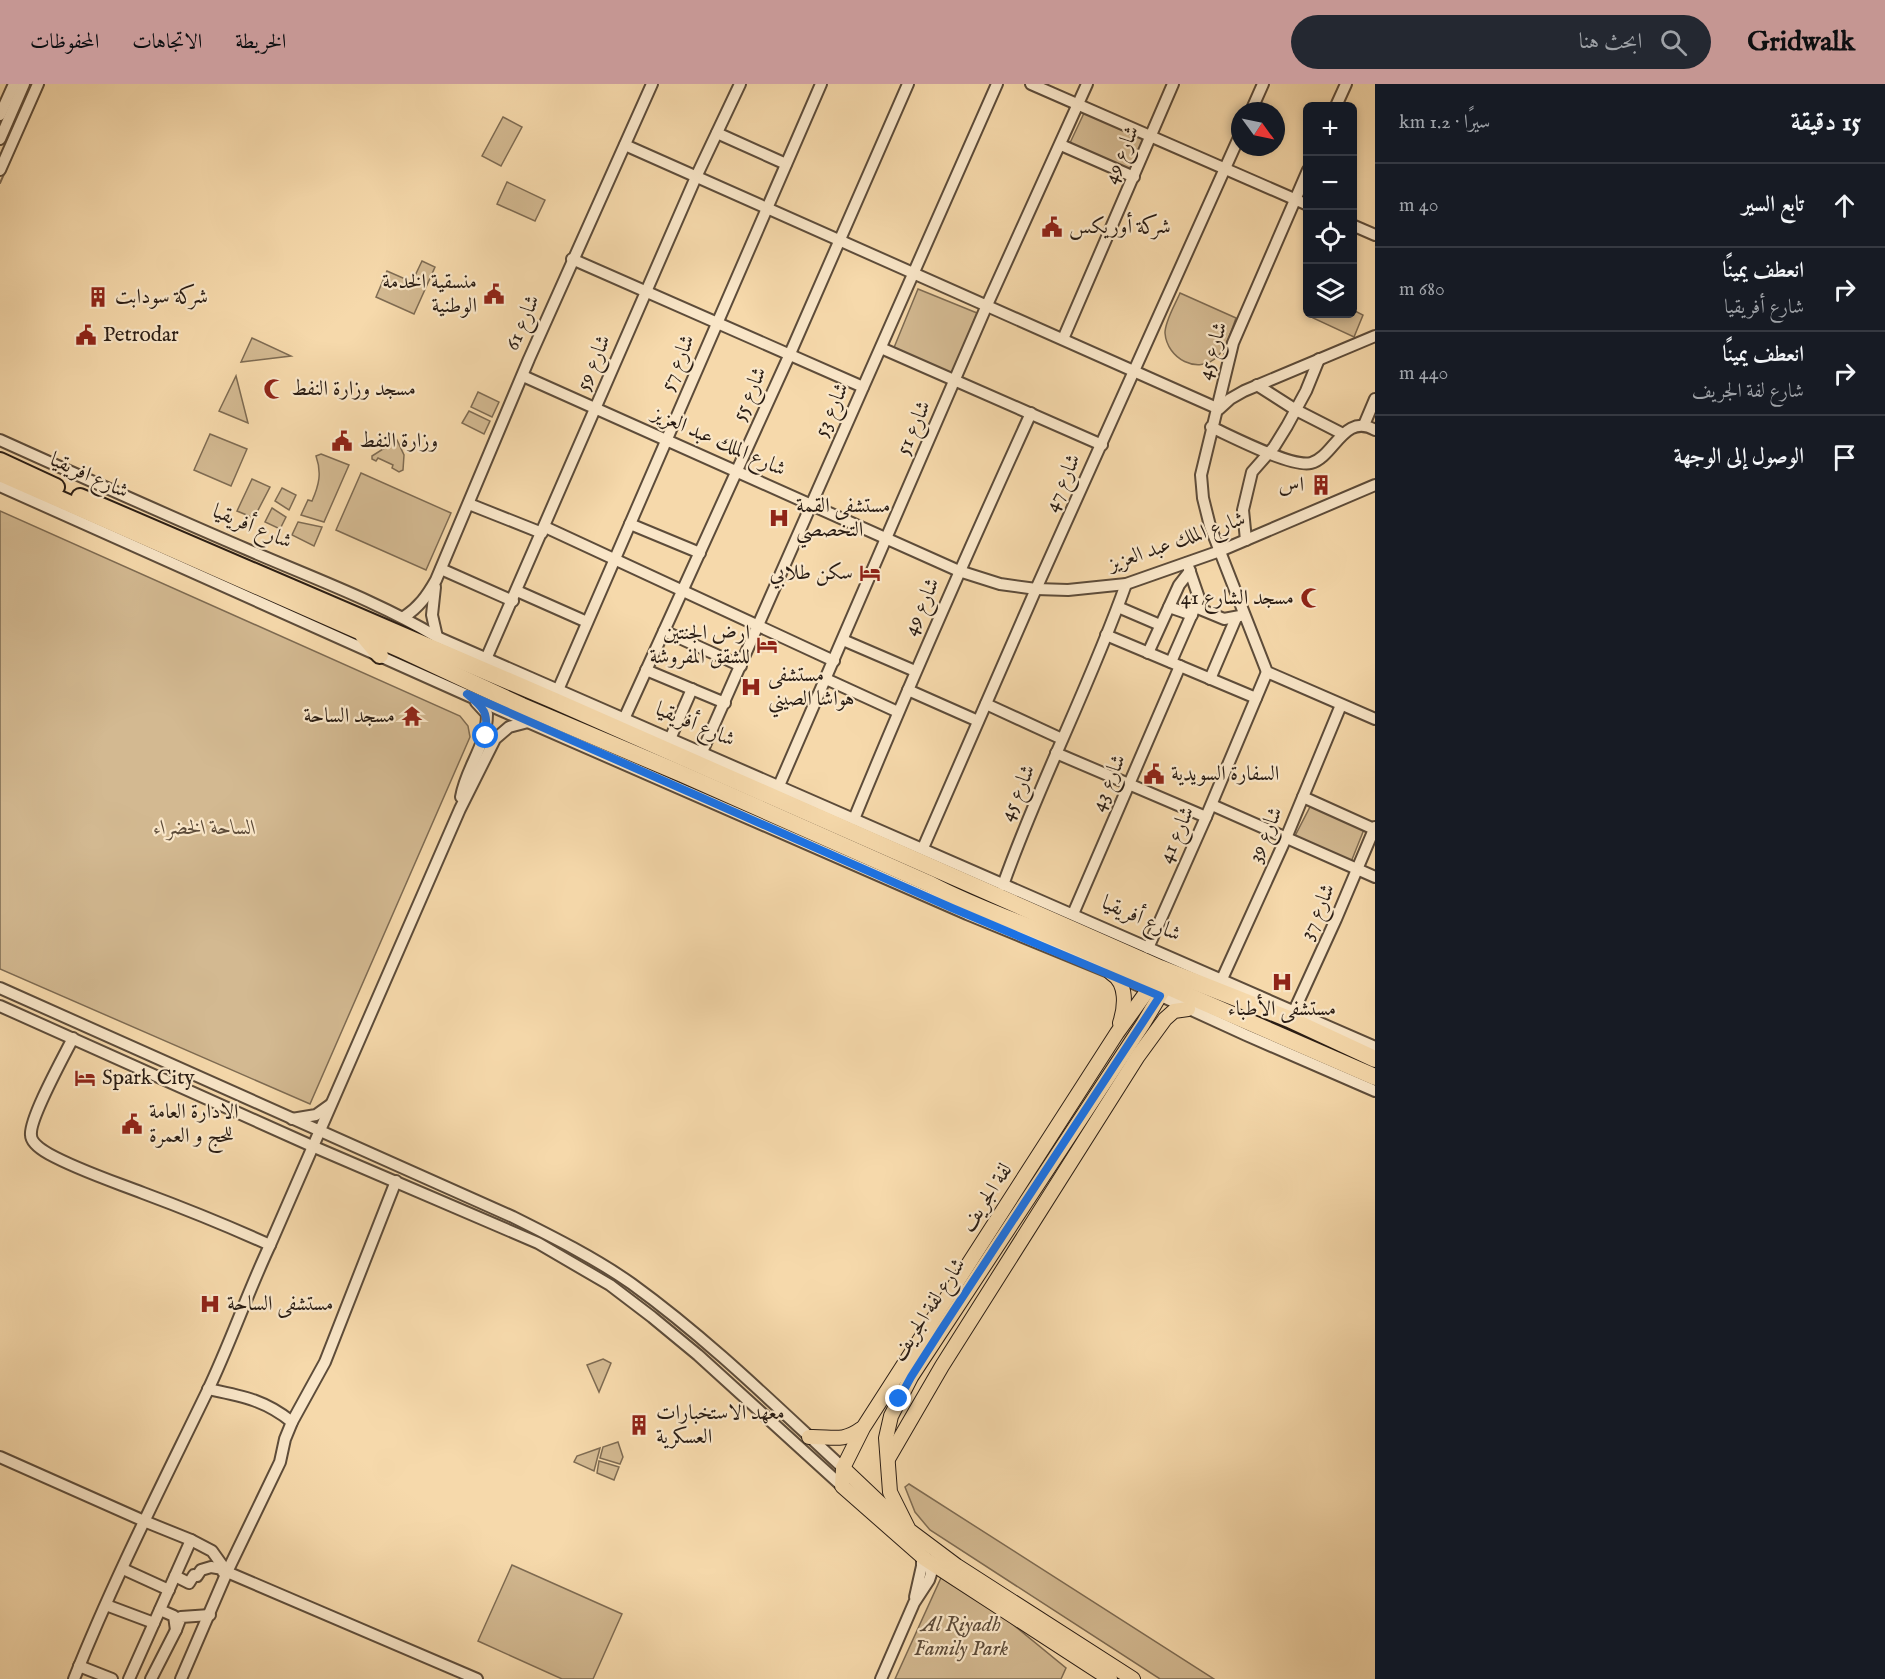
<!DOCTYPE html>
<html lang="ar">
<meta charset="utf-8">
<style>
:root{--surface:#171b24;--page:#242831;--text:#f1f3f6;--muted:#9ea1a6;--line:#363941;--accent:#c59692}
body{margin:0;font-family:"IM FELL English",Amiri,serif;background:var(--page);color:var(--text);direction:rtl}
.controls{position:absolute;right:18px;top:18px;display:grid;overflow:hidden;border-radius:9px;box-shadow:0 3px 9px #0003}
.controls button{width:54px;height:54px;display:grid;place-items:center;padding:0;border:0;border-bottom:2px solid var(--line);background:var(--surface);color:var(--text);font:30px sans-serif}
.compass{position:absolute;left:1231px;top:18px;width:54px;height:54px;border-radius:50%;background:var(--surface);box-shadow:0 3px 9px #0003;rotate:123deg}
.stop{position:absolute;width:18px;height:18px;margin:-14px;border:4px solid #1a73e8;border-radius:50%;background:#fff}
.stop.end{background:#1a73e8;border-color:#fff;box-shadow:0 2px 6px #0008}
.list{margin:0;padding:0;list-style:none}
h2{display:flex;justify-content:space-between;align-items:center;height:78px;margin:0;padding:0 24px;font-size:26px}
h2 small{font-size:20px;font-weight:400;color:var(--muted)}
.list li{display:grid;grid-template-columns:39px 1fr auto;gap:18px;align-items:center;box-sizing:border-box;height:84px;padding:0 24px;border-top:2px solid var(--line)}
.list b{display:block;font-size:22px;white-space:nowrap}
.list p{margin:0;font-size:20px;white-space:nowrap;color:var(--muted)}
.list em{font-size:20px;font-style:normal;color:var(--muted)}
.icon{flex:none;width:33px;height:33px;fill:none;stroke:currentColor;stroke-width:2;stroke-linecap:round;stroke-linejoin:round}
.map{position:relative;flex:none;width:1375px;height:1595px;overflow:hidden;direction:ltr}
header{display:flex;align-items:center;gap:36px;box-sizing:border-box;height:84px;padding:0 30px;background:var(--accent);color:#111}
header strong{font-size:28px}
nav{display:flex;gap:33px;margin-inline-start:auto;font-size:21px}
.search{width:420px;height:54px;background:var(--page);display:flex;align-items:center;gap:15px;box-sizing:border-box;padding:0 21px;border-radius:33px;color:var(--muted);font-size:22px}
main{display:flex}
aside{flex:1;background:var(--surface)}
.map>svg:first-child{display:block}
.green{fill:#d3b991;stroke:#7e6b52;stroke-width:1.5}
.lines{fill:none;stroke-linecap:round;stroke-linejoin:round}
.stream{stroke:#7b6750;stroke-width:2}
.minor-casing{stroke:#5d4c3a;stroke-width:14}
.major-casing{stroke:#2a1d14;stroke-width:16}
.highway-casing{stroke:#2a1d14;stroke-width:20}
.minor{stroke:#f9e6c8;stroke-width:10}
.major{stroke:#f6d9ab;stroke-width:14}
.highway{stroke:#f6d9ab;stroke-width:16}
.route{stroke:#1a73e8;stroke-width:8}
.labels{text-anchor:middle;dominant-baseline:central;stroke-width:4.5;stroke-linejoin:round;paint-order:stroke}
.street-label{font-size:21px;fill:#2a1d14;stroke:#f9e6c8}
.poi-label{font-size:21px;fill:#2a1d14;stroke:#f9e6c8;text-anchor:start}
.park-label{font-size:21px;font-style:italic;fill:#5d4c3a;stroke:#f9e6c8}
</style>
<header>
<strong>Gridwalk</strong>
<div class="search"><svg class="icon" aria-label="search" viewBox="0 0 24 24"><circle cx="10" cy="10" r="6"/><path d="M15 15l6 6"/></svg>ابحث هنا</div>
<nav><a>الخريطة</a><a>الاتجاهات</a><a>المحفوظات</a></nav>
</header>
<main>
<aside>
<h2>15 دقيقة<small>سيرًا · 1.2 km</small></h2>
<ul class="list">
<li><svg class="icon" aria-label="ahead" viewBox="0 0 24 24"><path d="M12 20V5M6 11l6-6 6 6"/></svg><div><b>تابع السير</b></div><em>40 m</em></li>
<li><svg class="icon" aria-label="right" viewBox="0 0 24 24"><path d="M7 20v-9h11M14 6l5 5-5 5"/></svg><div><b>انعطف يمينًا</b><p>شارع أفريقيا</p></div><em>680 m</em></li>
<li><svg class="icon" aria-label="right" viewBox="0 0 24 24"><path d="M7 20v-9h11M14 6l5 5-5 5"/></svg><div><b>انعطف يمينًا</b><p>شارع لفة الجريف</p></div><em>440 m</em></li>
<li><svg class="icon" aria-label="arrive" viewBox="0 0 24 24"><path d="M6 21V4h12l-3 4 3 4H6"/></svg><div><b>الوصول إلى الوجهة</b></div></li>
</ul>
</aside>
<div class="map">
<svg width="1375" height="1595" viewBox="0 0 1375 1595">
<rect width="100%" height="100%" fill="#f6d9ab"/>
<filter id="stains"><feTurbulence type="fractalNoise" baseFrequency=".00333" numOctaves="4"/><feColorMatrix values="0 0 0 0 .2 0 0 0 0 .09 0 0 0 0 .02 0 0 0 .5 -.17"/></filter>
<radialGradient id="worn" r=".72"><stop offset=".6" stop-color="#630" stop-opacity="0"/><stop offset="1" stop-color="#630" stop-opacity=".3"/></radialGradient>
<g class="green">
<polygon points="1085,27 1145,54 1131,88 1069,61"/>
<polygon points="503,33 522,43 501,82 482,72"/>
<polygon points="507,98 545,116 535,137 497,120"/>
<polygon points="422,177 435,183 414,230 376,213 387,187 412,198"/>
<polygon points="918,205 977,229 952,290 893,266"/>
<path d="M 1180,209 L 1236,234 C 1231,247 1227,263 1217,273 C 1198,291 1167,275 1165,249 C 1165,237 1175,221 1180,209 Z"/>
<polygon points="1353,226 1363,231 1354,253 1313,234 1315,230 1352,230"/>
<polygon points="252,254 291,272 241,278"/>
<polygon points="236,292 248,339 219,327"/>
<polygon points="478,308 499,318 492,333 471,323"/>
<polygon points="469,327 490,337 484,350 462,339"/>
<polygon points="210,350 247,365 231,402 194,386"/>
<polygon points="397,356 404,371 403,386 399,388 392,384 393,381 378,374 376,377 372,375 372,372"/>
<path d="M 321,370 L 349,381 L 324,438 L 301,431 L 308,416 L 312,417 C 319,401 322,389 316,372 Z"/>
<polygon points="361,389 451,429 426,486 336,446"/>
<polygon points="252,395 270,403 254,434 237,427"/>
<polygon points="282,404 296,411 289,426 275,417"/>
<polygon points="272,424 286,433 280,445 265,438"/>
<polygon points="0,427 460,632 468,642 470,653 310,1020 0,885"/>
<polygon points="298,438 322,443 314,462 292,451"/>
<polygon points="1312,719 1365,743 1351,778 1295,752"/>
<polygon points="603,1275 611,1279 599,1308 587,1281"/>
<polygon points="618,1358 623,1373 620,1380 600,1374 603,1363"/>
<polygon points="600,1364 594,1387 574,1378 577,1372"/>
<polygon points="599,1377 619,1383 614,1396 597,1389"/>
<polygon points="909,1400 1214,1595 1160,1595 930,1446 915,1428 905,1403"/>
<polygon points="512,1481 622,1530 593,1595 562,1595 478,1557"/>
<polygon points="945,1485 1066,1584 1061,1595 895,1595"/>
</g>
<g class="lines">
<polyline class="stream" points="0,99 44,0"/>
<g class="minor-casing">
<g id="minor">
<polyline points="1031,0 1308,121"/>
<polyline points="1336,22 1346,0"/>
<polyline points="1251,27 1263,0"/>
<polyline points="0,31 14,0"/>
<polyline points="717,49 786,80"/>
<polyline points="0,55 24,0"/>
<polyline points="625,61 1219,325 1230,315 1244,307 1375,252"/>
<polyline points="1061,61 1134,93"/>
<polyline points="0,86 38,0"/>
<polyline points="1308,86 1233,259 1201,391 1203,414 1210,442 1267,588 1375,635"/>
<polyline points="1352,141 1375,151"/>
<polyline points="572,175 863,303"/>
<polyline points="1063,255 1173,0"/>
<polyline points="881,264 1102,361"/>
<polyline points="523,292 959,487 1000,500 1036,505 1068,506 1126,500 1220,467 1375,401"/>
<polyline points="1257,301 1296,326 1343,350"/>
<polyline points="1364,341 1375,315"/>
<path d="M 1211,343 C 1231,352 1292,384 1311,379 C 1334,373 1344,328 1375,346"/>
<path d="M 0,356 C 82,393 164,430 246,465 C 310,493 377,517 437,553 L 1375,963"/>
<polyline points="0,402 498,625 967,830 1111,889 1246,951 1375,1007"/>
<polyline points="469,420 542,449"/>
<polyline points="630,440 700,469"/>
<polyline points="545,443 834,577"/>
<polyline points="1246,456 1243,426 1252,388 1274,363 1287,342 1306,307 1319,275"/>
<polyline points="441,485 513,517"/>
<polyline points="435,503 432,531 437,553"/>
<polyline points="517,507 587,538"/>
<polyline points="1118,523 1160,541"/>
<polyline points="1169,523 1192,531"/>
<polyline points="1195,523 1224,535 1240,532"/>
<path d="M 404,533 C 419,523 427,512 436,496 L 529,275 L 652,0"/>
<polyline points="664,547 741,582"/>
<polyline points="1106,551 1256,614"/>
<polyline points="843,556 915,587"/>
<polyline points="1148,569 1179,501 1190,487"/>
<polyline points="486,575 696,93 740,0"/>
<polyline points="1171,578 1199,514 1187,479"/>
<polyline points="646,586 725,619"/>
<polyline points="826,595 898,628"/>
<polyline points="1210,595 1236,534"/>
<polyline points="558,606 821,0"/>
<polyline points="908,606 978,637"/>
<polyline points="986,620 1062,655"/>
<polyline points="624,635 789,272 908,0"/>
<polyline points="670,655 692,605"/>
<polyline points="702,668 997,0"/>
<polyline points="1056,669 1206,733"/>
<polyline points="778,704 987,221 1087,0"/>
<path d="M 461,713 C 466,683 487,662 487,630 L 476,618"/>
<polyline points="1303,713 1374,745"/>
<polyline points="1212,721 1375,793"/>
<path d="M 854,735 C 910,598 970,463 1031,329"/>
<polyline points="923,764 1036,505 1240,51"/>
<path d="M 1003,801 C 1039,699 1090,602 1126,500"/>
<polyline points="1073,830 1180,582"/>
<polyline points="1148,864 1206,733 1267,588"/>
<polyline points="1222,895 1286,754 1341,621"/>
<path d="M 0,904 L 513,1133 C 553,1153 595,1174 632,1200 C 708,1255 775,1321 843,1384"/>
<polyline points="0,922 312,1062 538,1159 610,1201 652,1233 698,1271 842,1402"/>
<polyline points="1294,927 1336,835 1375,743"/>
<path d="M 73,954 C 64,972 29,1035 31,1051 C 31,1059 42,1066 49,1070 C 78,1086 112,1097 143,1109 C 186,1125 228,1142 270,1161"/>
<polyline points="292,1035 316,1031 330,1021"/>
<path d="M 208,1305 C 242,1312 265,1316 292,1338"/>
<polyline points="0,1373 144,1437 191,1456 212,1467 227,1488 477,1595"/>
<polyline points="123,1485 169,1506"/>
<polyline points="175,1492 189,1499 194,1491 197,1492 201,1486 211,1483 223,1485 223,1488"/>
<polyline points="915,1513 922,1482 922,1472"/>
<polyline points="106,1521 154,1539"/>
<polyline points="160,1526 174,1532 176,1546 181,1533 210,1531"/>
<polyline points="79,1582 112,1595"/>
<path d="M 74,1595 C 113,1497 161,1403 207,1308 C 230,1260 247,1210 270,1161 L 460,725 L 495,655 L 509,643 L 528,638"/>
<polyline points="129,1595 191,1456"/>
<polyline points="151,1595 176,1546"/>
<polyline points="181,1595 227,1488 280,1378 285,1355 292,1338 325,1278 396,1097"/>
<polyline points="881,1595 914,1519 929,1496 931,1490 931,1478"/>
</g>
</g>
<g class="major-casing">
<g id="major">
<path d="M 1111,889 C 1128,899 1125,924 1120,939"/>
<path d="M 809,1353 C 831,1352 842,1359 861,1345"/>
<polyline points="888,1375 942,1282 1138,972 1165,935 1174,927 1188,925"/>
<polyline points="843,1384 901,1439"/>
<polyline points="1110,1595 925,1475 842,1402 843,1384 863,1344 1117,949 1148,906 1157,888"/>
<polyline points="1133,1595 957,1482 909,1446 890,1408 886,1354 891,1332 911,1293 1143,940 1171,893"/>
</g>
</g>
<g class="highway-casing">
<g id="highway">
<polyline points="0,377 56,403"/>
<path d="M 0,389 L 402,566 L 522,622 L 682,690 L 930,800 C 977,825 1028,841 1077,863 C 1177,906 1276,950 1375,993"/>
<polyline points="80,413 555,617 1160,884 1289,935 1375,975"/>
<polyline points="363,551 380,571"/>
</g>
</g>
<use href="#minor" class="minor"/>
<use href="#major" class="major"/>
<use href="#highway" class="highway"/>
</g>
<g class="lines">
<path class="route" d="M 486,652 C 488,628 485,625 467,610 L 952,824 L 1160,912 L 941,1246 L 911,1293 L 899,1315"/>
</g>
<defs>
<g id="civic-bare" transform="scale(1.62)"><path d="M-.6-6.5H3V-4.5H.6V-3L4-1V1h2V6H-6V1h2V-1L-.6-3ZM-1.2 2.5V6h2.4V2.5Z" fill="#8f2418" stroke="#f9e6c8" stroke-width="2.5" paint-order="stroke"/></g>
<g id="building-bare" transform="scale(1.62)"><path d="M-4-6H4V6H1V3H-1V6H-4ZM-2.5-4.3h1.7v1.8h-1.7ZM.8-4.3h1.7v1.8H.8ZM-2.5-1h1.7V.8h-1.7ZM.8-1h1.7V.8H.8Z" fill="#8f2418" stroke="#f9e6c8" stroke-width="2.5" paint-order="stroke"/></g>
<g id="mosque-bare" transform="scale(1.62)"><path d="M3.5-4.9A6 6 0 1 0 3.5 4.9A5 5 0 1 1 3.5-4.9Z" fill="#8f2418" stroke="#f9e6c8" stroke-width="2.5" paint-order="stroke"/></g>
<g id="hospital-bare" transform="scale(1.62)"><path d="M-5-5h3v3.5h4V-5h3V5h-3V1.5h-4V5h-3Z" fill="#8f2418" stroke="#f9e6c8" stroke-width="2.5" paint-order="stroke"/></g>
<g id="hotel-bare" transform="scale(1.62)"><path d="M-6-4.5h1.5V1H6V5H4.5V3h-9V5H-6ZM-4 0a1.8 1.8 0 1 1 3.6 0ZM.5 0V-2.5h3Q6-2.5 6 0Z" fill="#8f2418" stroke="#f9e6c8" stroke-width="2.5" paint-order="stroke"/></g>
<g id="temple-bare" transform="scale(1.62)"><path d="M0-6L5-2H3V0L6.5 2.5H4V6H1.5V3h-3V6H-4V2.5H-6.5L-3 0V-2H-5Z" fill="#8f2418" stroke="#f9e6c8" stroke-width="2.5" paint-order="stroke"/></g>
</defs>
<g fill-rule="evenodd">
<use href="#civic-bare" x="1052" y="143"/>
<use href="#civic-bare" x="494" y="210"/>
<use href="#building-bare" x="98" y="213"/>
<use href="#civic-bare" x="86" y="251"/>
<use href="#mosque-bare" x="274" y="305"/>
<use href="#civic-bare" x="342" y="357"/>
<use href="#building-bare" x="1321" y="401"/>
<use href="#hospital-bare" x="779" y="434"/>
<use href="#hotel-bare" x="870" y="489"/>
<use href="#mosque-bare" x="1311" y="514"/>
<use href="#hotel-bare" x="767" y="561"/>
<use href="#hospital-bare" x="751" y="603"/>
<use href="#temple-bare" x="412" y="632"/>
<use href="#civic-bare" x="1154" y="690"/>
<use href="#hospital-bare" x="1282" y="898"/>
<use href="#hotel-bare" x="85" y="994"/>
<use href="#civic-bare" x="132" y="1040"/>
<use href="#hospital-bare" x="210" y="1220"/>
<use href="#building-bare" x="639" y="1341"/>
</g>
<g class="labels">
<g class="street-label">
<text transform="translate(1122 71) rotate(-67)">شارع 49</text>
<text transform="translate(523 239) rotate(-67)">شارع 61</text>
<text transform="translate(1213 267) rotate(-73)">شارع 45</text>
<text transform="translate(594 279) rotate(-67)">شارع 59</text>
<text transform="translate(678 279) rotate(-67)">شارع 57</text>
<text transform="translate(750 310) rotate(-66)">شارع 55</text>
<text transform="translate(832 326) rotate(-66)">شارع 53</text>
<text transform="translate(914 344) rotate(-66)">شارع 51</text>
<text transform="translate(719 358) rotate(24)">شارع الملك عبد العزيز</text>
<text transform="translate(89 392) rotate(24)">شارع افريقيا</text>
<text transform="translate(1063 399) rotate(-66)">شارع 47</text>
<text transform="translate(252 443) rotate(23)">شارع أفريقيا</text>
<text transform="translate(1177 458) rotate(-19)">شارع الملك عبد العزيز</text>
<text transform="translate(922 523) rotate(-66)">شارع 49</text>
<text transform="translate(695 641) rotate(23)">شارع أفريقيا</text>
<text transform="translate(1109 699) rotate(-67)">شارع 43</text>
<text transform="translate(1018 709) rotate(-66)">شارع 45</text>
<text transform="translate(1177 751) rotate(-66)">شارع 41</text>
<text transform="translate(1266 751) rotate(-67)">شارع 39</text>
<text transform="translate(1318 828) rotate(-66)">شارع 37</text>
<text transform="translate(1141 835) rotate(24)">شارع أفريقيا</text>
<text transform="translate(987 1114) rotate(-57)">لفة الجريف</text>
<text transform="translate(929 1226) rotate(-57)">شارع لفة الجريف</text>
</g>
<g class="poi-label">
<text x="1069" y="143">شركة أوريكس</text>
<text x="477" y="198" text-anchor="end">منسقية الخدمة<tspan x="477" dy="24">الوطنية</tspan></text>
<text x="115" y="213">شركة سودابت</text>
<text x="103" y="251">Petrodar</text>
<text x="291" y="305">مسجد وزارة النفط</text>
<text x="359" y="357">وزارة النفط</text>
<text x="1304" y="401" text-anchor="end">اس</text>
<text x="796" y="422">مستشفى القمة<tspan x="796" dy="24">التخصصي</tspan></text>
<text x="853" y="489" text-anchor="end">سكن طلابي</text>
<text x="1294" y="514" text-anchor="end">مسجد الشارع 41</text>
<text x="750" y="549" text-anchor="end">ارض الجنتين<tspan x="750" dy="24">للشقق المفروشة</tspan></text>
<text x="768" y="591">مستشفى<tspan x="768" dy="24">هواشا الصيني</tspan></text>
<text x="395" y="632" text-anchor="end">مسجد الساحة</text>
<text x="1171" y="690">السفارة السويدية</text>
<text x="1282" y="925" text-anchor="middle">مستشفی الأطباء</text>
<text x="102" y="994">Spark City</text>
<text x="149" y="1028">الادارة العامة<tspan x="149" dy="24">للحج و العمرة</tspan></text>
<text x="227" y="1220">مستشفى الساحة</text>
<text x="656" y="1329">معهد الاستخبارات<tspan x="656" dy="24">العسكرية</tspan></text>
</g>
<g class="park-label">
<text x="205" y="744">الساحة الخضراء</text>
<text x="961" y="1541">Al Riyadh<tspan x="961" dy="24">Family Park</tspan></text>
</g>
</g>
<rect width="100%" height="100%" filter="url(#stains)"/>
<rect width="100%" height="100%" fill="url(#worn)"/>
</svg>
<div class="controls">
<button>+</button>
<button>−</button>
<button><svg class="icon" aria-label="locate" viewBox="0 0 24 24"><circle cx="12" cy="12" r="6"/><path d="M12 2v4M12 18v4M2 12h4M18 12h4"/></svg></button>
<button><svg class="icon" aria-label="layers" viewBox="0 0 24 24"><path d="M12 4l9 5-9 5-9-5zM3 14l9 5 9-5"/></svg></button>
</div>
<svg class="compass" viewBox="-18 -18 36 36"><path d="M0-13l5 13h-10z" fill="#e53935"/><path d="M0 13l5-13h-10z" fill="#9ea1a6"/></svg>
<div class="stop" style="left:486px;top:652px"></div>
<div class="stop end" style="left:899px;top:1315px"></div>
</div>
</main>
